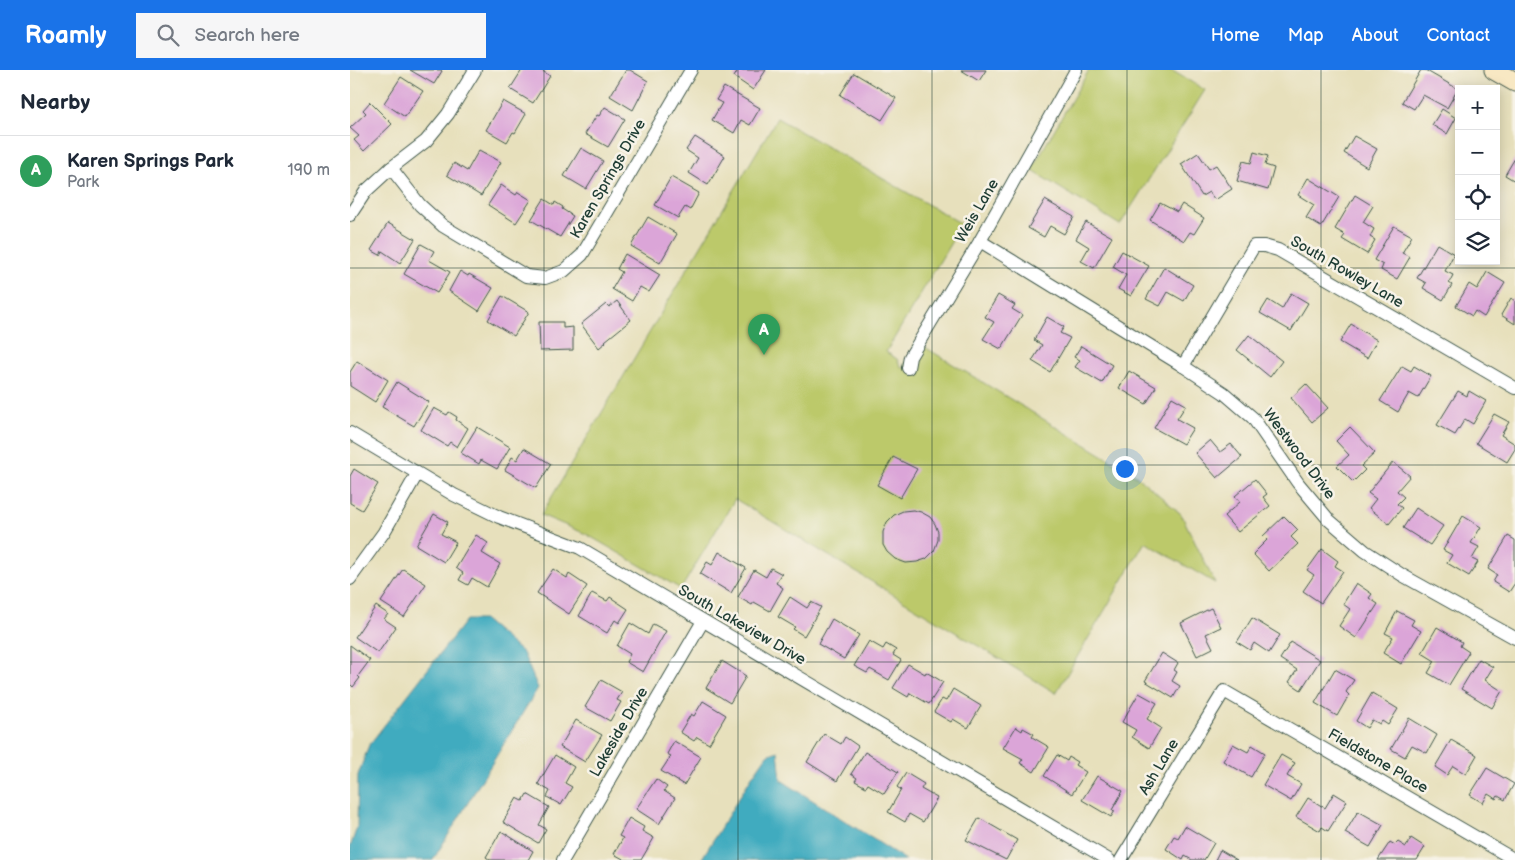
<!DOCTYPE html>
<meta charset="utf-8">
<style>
:root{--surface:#fff;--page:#f6f6f7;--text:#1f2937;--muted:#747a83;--line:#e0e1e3;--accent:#1a73e8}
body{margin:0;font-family:"Balsamiq Sans",sans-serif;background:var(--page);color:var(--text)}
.controls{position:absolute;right:15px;top:15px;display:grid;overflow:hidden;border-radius:0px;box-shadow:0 2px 12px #0003}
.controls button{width:45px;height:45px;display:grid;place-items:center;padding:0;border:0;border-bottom:1px solid var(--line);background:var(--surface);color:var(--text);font:25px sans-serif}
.you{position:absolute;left:774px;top:398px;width:18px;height:18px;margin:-12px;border:4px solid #fff;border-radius:50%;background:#1a73e8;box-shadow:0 0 0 8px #1a73e833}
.badge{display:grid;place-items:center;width:32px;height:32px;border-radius:50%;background:var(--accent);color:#fff;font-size:16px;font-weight:700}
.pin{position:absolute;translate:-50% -41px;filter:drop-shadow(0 1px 2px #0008)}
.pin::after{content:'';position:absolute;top:26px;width:18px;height:15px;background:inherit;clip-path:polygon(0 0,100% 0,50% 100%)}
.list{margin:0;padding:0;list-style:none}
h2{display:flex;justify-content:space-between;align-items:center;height:65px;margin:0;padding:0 20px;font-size:21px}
h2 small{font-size:16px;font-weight:400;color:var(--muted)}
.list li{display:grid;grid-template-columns:32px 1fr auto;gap:15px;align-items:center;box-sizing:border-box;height:70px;padding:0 20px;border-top:1px solid var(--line)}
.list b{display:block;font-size:19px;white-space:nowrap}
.list p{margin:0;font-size:16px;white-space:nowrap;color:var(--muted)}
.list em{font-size:16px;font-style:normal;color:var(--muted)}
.icon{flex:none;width:28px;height:28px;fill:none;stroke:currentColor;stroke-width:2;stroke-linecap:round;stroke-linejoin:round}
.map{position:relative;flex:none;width:1165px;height:790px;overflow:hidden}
header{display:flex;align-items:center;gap:30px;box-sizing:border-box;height:70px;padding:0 25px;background:var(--accent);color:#fff}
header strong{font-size:24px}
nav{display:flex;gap:28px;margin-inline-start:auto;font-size:18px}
.search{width:350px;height:45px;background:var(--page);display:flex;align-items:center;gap:12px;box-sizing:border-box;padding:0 18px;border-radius:0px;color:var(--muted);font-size:19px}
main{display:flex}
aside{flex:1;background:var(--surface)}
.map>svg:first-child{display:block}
.green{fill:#bcc96b;stroke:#6e8350}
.water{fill:#40abbf;stroke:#30747a}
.building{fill:#dba5d8}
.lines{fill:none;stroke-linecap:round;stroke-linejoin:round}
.street-casing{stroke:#3d5548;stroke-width:14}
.secondary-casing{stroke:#3d5548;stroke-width:21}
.street{stroke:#fff;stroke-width:12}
.secondary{stroke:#f8e8c3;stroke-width:19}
.grid{fill:none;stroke:#1f3d34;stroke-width:1;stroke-opacity:0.55}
.labels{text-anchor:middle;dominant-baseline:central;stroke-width:5;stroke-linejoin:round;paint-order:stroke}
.street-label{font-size:15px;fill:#1f3d34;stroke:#f7f3e8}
</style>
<header>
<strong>Roamly</strong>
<div class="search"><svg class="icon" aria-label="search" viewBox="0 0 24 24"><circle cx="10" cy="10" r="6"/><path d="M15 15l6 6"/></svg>Search here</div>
<nav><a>Home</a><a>Map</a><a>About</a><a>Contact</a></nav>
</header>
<main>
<aside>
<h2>Nearby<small></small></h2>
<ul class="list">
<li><span class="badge" style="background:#2e9e5b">A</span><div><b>Karen Springs Park</b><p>Park</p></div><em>190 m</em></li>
</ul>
</aside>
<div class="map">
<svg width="1165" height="790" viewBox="0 0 1165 790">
<rect width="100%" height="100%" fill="#f7f3e8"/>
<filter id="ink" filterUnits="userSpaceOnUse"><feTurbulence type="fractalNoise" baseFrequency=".02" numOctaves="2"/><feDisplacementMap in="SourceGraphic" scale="10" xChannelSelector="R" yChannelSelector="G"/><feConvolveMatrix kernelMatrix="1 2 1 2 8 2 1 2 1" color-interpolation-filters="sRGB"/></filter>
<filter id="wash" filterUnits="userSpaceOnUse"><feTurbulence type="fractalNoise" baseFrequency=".0096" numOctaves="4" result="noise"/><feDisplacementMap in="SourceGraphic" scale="20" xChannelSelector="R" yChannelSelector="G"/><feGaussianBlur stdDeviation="1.12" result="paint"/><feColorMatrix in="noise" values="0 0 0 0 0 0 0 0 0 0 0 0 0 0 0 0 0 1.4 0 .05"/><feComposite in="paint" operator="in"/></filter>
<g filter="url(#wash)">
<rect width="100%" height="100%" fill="#e7e0bc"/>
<g class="green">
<polygon points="739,0 821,0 855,20 770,155 681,100"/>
<polygon points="427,48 612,154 536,282 547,289 552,299 568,273 787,406 831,444 865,513 795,472 706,623 385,429 331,519 236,464 191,445"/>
</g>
<g class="water">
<polygon points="116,550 134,550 173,583 188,618 83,790 0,790 0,778 7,757 8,705 19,675"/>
<polygon points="428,681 431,710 556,790 351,790 401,708 417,685"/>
</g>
<g id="blocks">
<g class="building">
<polygon points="60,0 91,0 92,1 84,14"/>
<polygon points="172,0 191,0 200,6 183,33 160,19"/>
<polygon points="276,0 280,0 298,11 283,40 260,26"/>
<polygon points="384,0 416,0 403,20 384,7 387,2"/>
<polygon points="611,0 636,0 629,11"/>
<polygon points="1071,0 1075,0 1108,19 1097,38 1073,25 1064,39 1052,32"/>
<polygon points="504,3 546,28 532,50 490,25"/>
<polygon points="51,7 73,21 55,47 34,33"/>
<polygon points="374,17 410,38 400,55 391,50 384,63 362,50 372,33 366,30"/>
<polygon points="153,31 176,44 165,63 163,62 157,72 136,60"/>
<polygon points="20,32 42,54 14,81 4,70 9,66 0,58 16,43 13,40"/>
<polygon points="255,37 275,49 258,77 235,64 247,45 249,46"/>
<polygon points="1092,39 1106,48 1097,64 1082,55"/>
<polygon points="1004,66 1027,79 1017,97 994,83"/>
<polygon points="345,67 375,86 358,115 339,103 348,88 336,80"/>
<polygon points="231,78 253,91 236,119 214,106"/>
<polygon points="129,80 151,92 131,126 97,105 104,93 117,101"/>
<polygon points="904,82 918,86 915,95 924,98 918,120 887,111 893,91 901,93"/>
<polygon points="848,83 859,99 866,95 882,119 865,130 859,122 852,126 831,94"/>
<polygon points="1165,88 1165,111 1155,105"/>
<polygon points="321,107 349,123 340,140 335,137 328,148 305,135"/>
<polygon points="958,108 989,127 971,157 956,148 964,135 948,125"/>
<polygon points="151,115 166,125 168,122 181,130 166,153 138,135"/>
<polygon points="1005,125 1023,136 1013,152 1024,159 1020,167 1025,170 1017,184 992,169 995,165 985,159"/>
<polygon points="194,129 204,135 205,132 213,137 212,139 223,146 210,167 181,150"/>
<polygon points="695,130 724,147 714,164 700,156 694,167 678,158"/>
<polygon points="810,133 827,142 832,134 854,148 844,164 840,162 834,171 800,150"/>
<polygon points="298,147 327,164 310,193 281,176"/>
<polygon points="736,152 762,167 744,198 731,191 739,177 726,169"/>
<polygon points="38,153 65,169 50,193 32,181 30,185 21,180"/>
<polygon points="1044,156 1062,166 1052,183 1060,187 1047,209 1031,200 1033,195 1024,190"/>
<polygon points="71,174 84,181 79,190 100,202 87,223 54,204"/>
<polygon points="1087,174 1104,184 1095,201 1103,205 1099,213 1102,215 1093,230 1073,218 1076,213 1067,208"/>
<polygon points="772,181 799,196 781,226 768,219 776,205 763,197"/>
<polygon points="275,184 310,205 299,222 290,217 282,231 262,219 272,202 267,199"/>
<polygon points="814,197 843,215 834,231 818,222 810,236 796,229"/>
<polygon points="110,201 118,206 119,204 143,218 129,241 99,221"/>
<polygon points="1137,202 1155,213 1134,247 1125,241 1122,246 1106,236 1119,214 1127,219"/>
<polygon points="941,223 958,233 941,261 910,243 918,230 932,239"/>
<polygon points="648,225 665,235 662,239 672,245 651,279 633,269 644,252 635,247"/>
<polygon points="152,226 179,242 164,266 138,250"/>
<polygon points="1161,228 1165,231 1165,254 1151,245"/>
<polygon points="267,231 281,250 255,271 256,272 249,278 231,254 256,234 259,237"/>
<polygon points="697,247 714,257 710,263 720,268 700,302 682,291 692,275 684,270"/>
<polygon points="189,252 213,252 213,258 223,257 223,280 190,281"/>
<polygon points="1001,254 1027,270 1017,288 990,272"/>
<polygon points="899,265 932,291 920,307 887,280"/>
<polygon points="731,276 762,295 752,313 725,297 730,290 724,287"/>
<polygon points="7,291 38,310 25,332 0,316 0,302"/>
<polygon points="1052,296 1061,301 1064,296 1081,306 1068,328 1059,323 1048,342 1030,331"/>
<polygon points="779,301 806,317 796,334 769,318"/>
<polygon points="47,312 79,332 64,356 32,337"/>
<polygon points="956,314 978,338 962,352 941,328"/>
<polygon points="1108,321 1117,326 1119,321 1136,331 1123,354 1115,349 1105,365 1087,355"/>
<polygon points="822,327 836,335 827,349 843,358 833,374 804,358"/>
<polygon points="84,338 97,345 99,342 107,347 106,350 118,358 107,377 100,372 97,376 71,360"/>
<polygon points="1144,344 1159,352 1151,365 1165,374 1165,379 1157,392 1126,373"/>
<polygon points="127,357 160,377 147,399 131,390 129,394 111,383"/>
<polygon points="1000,357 1025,383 1011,396 1015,400 1003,412 987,396 999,385 986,371"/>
<polygon points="860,370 870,382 881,374 892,387 867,408 845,383"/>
<polygon points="174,378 201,394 186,418 155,400 162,387 167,390"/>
<polygon points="543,387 567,399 550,428 527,415"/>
<polygon points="1043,392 1060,406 1047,421 1054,427 1047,434 1052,438 1039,454 1019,438 1026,429 1018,423"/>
<polygon points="4,399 28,414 12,440 0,433 0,406"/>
<polygon points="905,409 917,424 913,427 920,436 888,462 874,446 890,432 885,426"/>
<polygon points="1066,438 1093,456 1080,475 1053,458"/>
<polygon points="563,440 571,442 580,447 585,454 588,462 588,470 584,481 576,489 567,492 556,493 545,489 537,482 533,475 533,462 537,452 544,445 553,441"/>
<polygon points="84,444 98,452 91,464 106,472 94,492 66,475"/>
<polygon points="934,446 948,460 941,467 948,474 919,501 903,484 917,470 913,466"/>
<polygon points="1113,446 1131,457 1121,473 1129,477 1122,489 1128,492 1119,506 1097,493 1102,485 1093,480"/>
<polygon points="126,465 138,473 132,483 150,494 137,517 122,508 118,515 109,510 113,503 106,498"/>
<polygon points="1158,466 1165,470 1165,513 1159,522 1143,512 1147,505 1138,499"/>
<polygon points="972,479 988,491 985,496 993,501 971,533 953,521 964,505 957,500"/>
<polygon points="369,482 396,498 381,523 350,504 357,492 362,495"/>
<polygon points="421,498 432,504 426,513 433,518 420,541 404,532 402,535 388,527 404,500 416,507"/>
<polygon points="53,499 76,514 54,547 31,532"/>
<polygon points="203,499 217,508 219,504 237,516 219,544 187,523"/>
<polygon points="1006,513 1022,524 1019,528 1028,534 1006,568 989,556 1000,539 993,534"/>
<polygon points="242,523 257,531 260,527 278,539 269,553 265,550 257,563 229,546"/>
<polygon points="440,527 457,538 461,532 471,537 454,566 443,559 445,557 428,547"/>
<polygon points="26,536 38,544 34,549 46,557 28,583 5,567"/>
<polygon points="861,538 871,557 856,564 863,578 847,586 831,553"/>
<polygon points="1047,541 1064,550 1061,555 1071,561 1051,594 1033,583 1043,567 1035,563"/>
<polygon points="902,548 930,565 919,583 904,573 900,580 887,572"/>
<polygon points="482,549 509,565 494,589 468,574"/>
<polygon points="280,553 298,564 303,554 316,561 293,602 276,592 280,584 267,576"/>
<polygon points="1087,557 1112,572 1110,576 1119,582 1099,615 1078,603 1085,591 1072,583"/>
<polygon points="519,571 533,579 536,574 546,580 543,585 551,590 539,610 520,599 517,603 504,596"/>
<polygon points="941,572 970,590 951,620 939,612 947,600 930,589"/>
<polygon points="0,575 20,590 8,606 10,608 3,617 0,614"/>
<polygon points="812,583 828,593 824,600 827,602 822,611 830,616 823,628 795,611"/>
<polygon points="1129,589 1143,597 1135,610 1152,621 1142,638 1111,619"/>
<polygon points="372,591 396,606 380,633 356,618"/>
<polygon points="558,594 575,604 576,602 593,612 579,634 560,623 558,627 543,618"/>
<polygon points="985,599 1004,610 996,622 999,625 987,646 965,633"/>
<polygon points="251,610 272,622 267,630 271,632 260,651 235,637"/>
<polygon points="603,619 631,636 618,658 603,649 601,652 584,642 592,629 596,631"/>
<polygon points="789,623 807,633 797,649 811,658 799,678 782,667 786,660 772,652"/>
<polygon points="1022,623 1048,639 1038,655 1032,651 1030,654 1022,650 1017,658 1006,651"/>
<polygon points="353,631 376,645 359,674 347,667 344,671 330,662 341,644 344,646"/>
<polygon points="1059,648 1087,665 1077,683 1062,675 1055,687 1041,679"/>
<polygon points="226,650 252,665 235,692 210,677"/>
<polygon points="666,657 672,661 673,658 684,664 682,667 699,677 684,702 670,693 673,689 653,678"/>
<polygon points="474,664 491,674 495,667 508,676 487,711 457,692"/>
<polygon points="1101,670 1127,685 1116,704 1103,696 1097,705 1085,697"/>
<polygon points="324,671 351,687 334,715 311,701 321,686 317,684"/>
<polygon points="883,674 898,682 902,675 915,683 901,707 873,691"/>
<polygon points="515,682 548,702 534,724 518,714 516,717 505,711 507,708 501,704"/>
<polygon points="205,685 224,697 215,713 222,717 211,735 197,727 200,721 188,714"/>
<polygon points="707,685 717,691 719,687 727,692 725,695 736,702 722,724 694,706"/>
<polygon points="931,685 945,693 937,706 951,714 941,731 913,715"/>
<polygon points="1137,698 1164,714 1155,730 1148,726 1146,729 1138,724 1133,733 1120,725"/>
<polygon points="556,703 574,714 571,719 587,728 573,752 559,744 555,752 538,742 551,720 547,717"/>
<polygon points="747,706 773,721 762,740 765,741 761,747 732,730"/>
<polygon points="306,709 317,717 314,721 325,728 309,754 286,739"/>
<polygon points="984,723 997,731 978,761 972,757 970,761 946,747 958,728 975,738"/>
<polygon points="177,724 199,737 189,755 196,759 188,773 153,752 167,728 173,731"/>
<polygon points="1008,741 1033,755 1020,777 995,763"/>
<polygon points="279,748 294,757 292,761 304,768 291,790 275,790 264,784 273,768 269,766"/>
<polygon points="629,748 667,770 656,790 616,770"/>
<polygon points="835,756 864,773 854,790 842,790 835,786 833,790 816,779 824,766 828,768"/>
<polygon points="151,761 183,781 178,790 140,790 136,787"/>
<polygon points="1061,768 1075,777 1067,790 1028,790 1040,772 1045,775 1048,772 1056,777"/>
<polygon points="870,780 887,790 865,790"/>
</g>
</g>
</g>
<g filter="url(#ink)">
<use href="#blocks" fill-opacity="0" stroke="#3d5548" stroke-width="1"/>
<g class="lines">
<g class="street-casing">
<g id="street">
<polyline points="41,98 70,135 93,156 176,206 195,208 214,201 232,185 341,0"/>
<polyline points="0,145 16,121 41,98 76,71 98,44 125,0"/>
<polyline points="630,171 833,296 874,323 903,348 948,413 979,450 1015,481 1052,505 1165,568"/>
<polyline points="833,296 904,176 914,176 928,180 1165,318"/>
<polyline points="558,298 560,287 630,171 726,0"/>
<polyline points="0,363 104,425 149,447 230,478 759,790"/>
<polyline points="0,509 34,462 67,404"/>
<polyline points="213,790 353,551"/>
<polyline points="771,790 874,621 1165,790"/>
</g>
</g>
<g class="secondary-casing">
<polyline id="secondary" points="1144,0 1165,12"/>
</g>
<use href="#street" class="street"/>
<use href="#secondary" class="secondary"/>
</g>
</g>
<path class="grid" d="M 194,0 L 194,790M 388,0 L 388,790M 582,0 L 582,790M 777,0 L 777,790M 971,0 L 971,790M 0,198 L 1165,198M 0,395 L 1165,395M 0,592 L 1165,592"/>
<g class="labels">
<g class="street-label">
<text transform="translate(258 109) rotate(-60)">Karen Springs Drive</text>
<text transform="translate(627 141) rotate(-60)">Weis Lane</text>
<text transform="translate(997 202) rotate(30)">South Rowley Lane</text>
<text transform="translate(949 384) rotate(53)">Westwood Drive</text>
<text transform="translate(392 555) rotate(30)">South Lakeview Drive</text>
<text transform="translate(269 662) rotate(-60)">Lakeside Drive</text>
<text transform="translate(1028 691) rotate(30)">Fieldstone Place</text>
<text transform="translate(809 697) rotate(-59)">Ash Lane</text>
</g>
</g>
</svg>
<div class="controls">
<button>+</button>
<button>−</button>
<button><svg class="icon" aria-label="locate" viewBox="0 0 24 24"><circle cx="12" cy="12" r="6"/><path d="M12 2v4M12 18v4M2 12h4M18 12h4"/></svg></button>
<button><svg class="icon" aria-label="layers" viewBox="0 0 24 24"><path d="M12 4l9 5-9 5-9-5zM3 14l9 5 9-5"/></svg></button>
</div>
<div class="you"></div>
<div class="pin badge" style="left:414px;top:285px;background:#2e9e5b">A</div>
</div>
</main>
